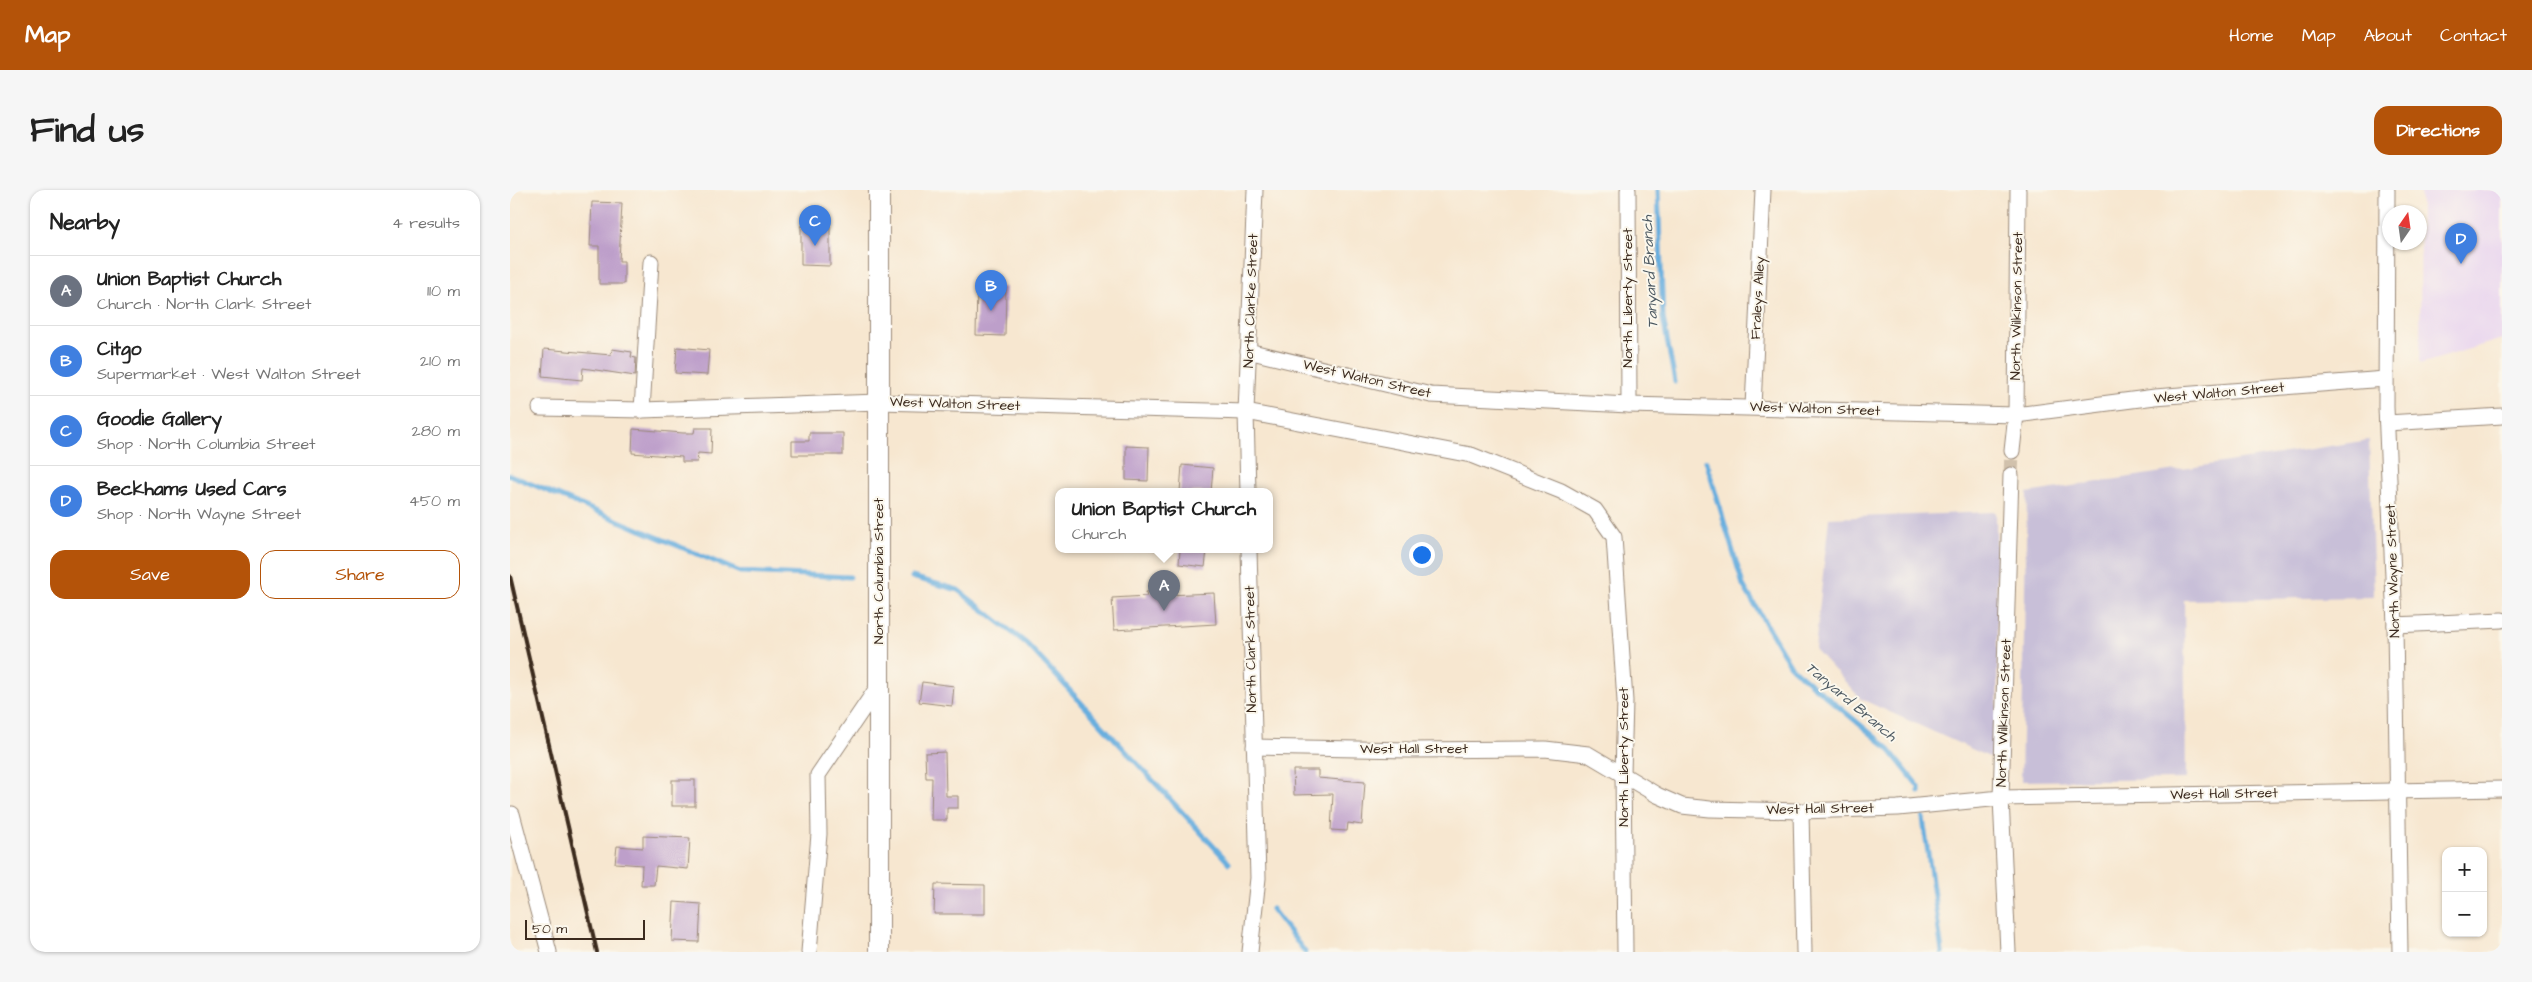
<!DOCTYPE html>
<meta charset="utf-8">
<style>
:root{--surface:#fff;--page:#f6f6f6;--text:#222;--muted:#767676;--line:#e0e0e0;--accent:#b45309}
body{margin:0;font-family:"Architects Daughter",sans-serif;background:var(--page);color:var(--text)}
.controls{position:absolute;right:15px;bottom:15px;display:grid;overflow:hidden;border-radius:10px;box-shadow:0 1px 4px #0004}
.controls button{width:45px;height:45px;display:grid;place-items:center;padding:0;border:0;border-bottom:1px solid var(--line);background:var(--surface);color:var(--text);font:25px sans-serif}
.compass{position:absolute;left:1872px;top:15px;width:45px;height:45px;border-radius:50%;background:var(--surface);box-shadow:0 1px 4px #0004;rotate:13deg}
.scale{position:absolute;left:15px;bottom:12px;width:120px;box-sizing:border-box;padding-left:5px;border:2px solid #3b2a1e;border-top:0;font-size:14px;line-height:18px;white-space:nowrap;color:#3b2a1e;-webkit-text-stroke:4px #fbf7ec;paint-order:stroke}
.you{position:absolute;left:911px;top:364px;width:18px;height:18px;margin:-12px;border:4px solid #fff;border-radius:50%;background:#1a73e8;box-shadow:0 0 0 8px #1a73e833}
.badge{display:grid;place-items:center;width:32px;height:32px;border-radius:50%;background:var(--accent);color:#fff;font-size:16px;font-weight:700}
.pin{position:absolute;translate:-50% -41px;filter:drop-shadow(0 1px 2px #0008)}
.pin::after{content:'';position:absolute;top:26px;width:18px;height:15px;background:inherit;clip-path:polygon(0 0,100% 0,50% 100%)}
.popup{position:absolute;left:545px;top:298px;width:218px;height:65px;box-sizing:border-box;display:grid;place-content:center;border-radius:10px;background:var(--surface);filter:drop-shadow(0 1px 4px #0005);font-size:16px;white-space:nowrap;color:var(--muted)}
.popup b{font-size:19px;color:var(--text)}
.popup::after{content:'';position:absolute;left:50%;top:100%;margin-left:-10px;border:10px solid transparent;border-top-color:var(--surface)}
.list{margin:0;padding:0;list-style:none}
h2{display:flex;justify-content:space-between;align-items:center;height:65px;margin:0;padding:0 20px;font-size:21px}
h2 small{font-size:16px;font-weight:400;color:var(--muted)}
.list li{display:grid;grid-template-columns:32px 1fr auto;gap:15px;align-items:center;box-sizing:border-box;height:70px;padding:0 20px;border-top:1px solid var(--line)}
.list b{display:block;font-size:19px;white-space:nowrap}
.list p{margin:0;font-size:16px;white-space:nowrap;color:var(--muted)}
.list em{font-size:16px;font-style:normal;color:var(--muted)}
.actions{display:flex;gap:10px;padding:15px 20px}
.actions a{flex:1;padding:11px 0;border:1px solid var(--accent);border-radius:15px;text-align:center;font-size:18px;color:var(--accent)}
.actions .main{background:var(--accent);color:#fff}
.map{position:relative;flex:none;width:1992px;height:762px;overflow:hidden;border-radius:15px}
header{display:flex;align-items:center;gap:30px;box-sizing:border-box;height:70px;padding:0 25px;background:var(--accent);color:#fff}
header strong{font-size:24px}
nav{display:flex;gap:28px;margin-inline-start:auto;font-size:18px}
.intro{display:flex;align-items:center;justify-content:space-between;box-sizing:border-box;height:120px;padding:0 30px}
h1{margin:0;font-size:35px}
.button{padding:12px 22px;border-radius:15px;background:var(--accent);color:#fff;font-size:18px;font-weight:700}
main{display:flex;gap:30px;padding:0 30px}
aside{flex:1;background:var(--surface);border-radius:15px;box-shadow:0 1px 4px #0004}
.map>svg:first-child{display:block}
.built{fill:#e7d2ef}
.industrial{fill:#c8bfd8}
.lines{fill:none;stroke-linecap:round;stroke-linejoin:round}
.stream{stroke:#68aede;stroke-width:5}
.building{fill:#bd9fca}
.minor-tunnel{stroke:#d1c1ac;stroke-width:15;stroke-dasharray:15 8;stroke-linecap:butt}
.minor-casing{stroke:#987;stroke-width:17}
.major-casing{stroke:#987;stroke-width:22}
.minor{stroke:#fff;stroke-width:15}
.major{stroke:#fff;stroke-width:20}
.rail{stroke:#3b2a1e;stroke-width:4}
.labels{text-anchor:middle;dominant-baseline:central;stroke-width:4;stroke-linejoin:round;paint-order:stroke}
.street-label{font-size:14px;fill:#3b2a1e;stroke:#fbf7ec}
.water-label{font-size:15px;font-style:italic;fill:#4b5861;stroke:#fbf7ec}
</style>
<header>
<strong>Map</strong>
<nav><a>Home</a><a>Map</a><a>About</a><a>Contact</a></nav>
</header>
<div class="intro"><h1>Find us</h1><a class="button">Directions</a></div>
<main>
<aside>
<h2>Nearby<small>4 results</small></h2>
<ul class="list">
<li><span class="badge" style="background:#6b7280">A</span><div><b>Union Baptist Church</b><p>Church · North Clark Street</p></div><em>110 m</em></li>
<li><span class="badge" style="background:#3f7fe0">B</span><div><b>Citgo</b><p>Supermarket · West Walton Street</p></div><em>210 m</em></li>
<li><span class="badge" style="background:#3f7fe0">C</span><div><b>Goodie Gallery</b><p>Shop · North Columbia Street</p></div><em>280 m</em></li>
<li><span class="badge" style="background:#3f7fe0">D</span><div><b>Beckhams Used Cars</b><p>Shop · North Wayne Street</p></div><em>450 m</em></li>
</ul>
<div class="actions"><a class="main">Save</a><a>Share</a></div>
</aside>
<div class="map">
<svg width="1992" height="762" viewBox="0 0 1992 762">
<rect width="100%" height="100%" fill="#fbf7ec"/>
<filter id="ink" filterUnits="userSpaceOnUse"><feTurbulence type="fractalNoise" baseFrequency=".02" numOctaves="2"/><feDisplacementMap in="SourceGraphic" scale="10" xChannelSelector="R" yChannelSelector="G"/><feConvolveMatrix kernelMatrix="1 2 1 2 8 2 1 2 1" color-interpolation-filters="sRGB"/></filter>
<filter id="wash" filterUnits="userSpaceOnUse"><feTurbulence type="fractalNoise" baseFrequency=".0096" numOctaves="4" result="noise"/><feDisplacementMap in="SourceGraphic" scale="20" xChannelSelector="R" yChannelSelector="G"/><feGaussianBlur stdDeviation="1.12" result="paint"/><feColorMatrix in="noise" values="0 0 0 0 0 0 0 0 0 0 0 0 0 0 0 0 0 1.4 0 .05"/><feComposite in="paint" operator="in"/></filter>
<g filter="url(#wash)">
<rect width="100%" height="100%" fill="#f7e7d0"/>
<polygon class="built" points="1911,0 1992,0 1992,149 1910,174"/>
<g class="industrial">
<polygon points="1859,250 1864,407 1674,410 1676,589 1511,591 1517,303"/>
<polygon points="1486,322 1488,571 1351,509 1305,459 1319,328"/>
</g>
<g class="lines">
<g class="stream">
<polyline points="1148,0 1153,128 1165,192"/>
<polyline points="1196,271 1233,395 1282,478 1377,557 1409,597 1409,602"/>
<polyline points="0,285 230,382 340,387"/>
<polyline points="402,387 448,400 517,454 719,673"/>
<polyline points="1413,628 1432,762"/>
<polyline points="762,719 795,762"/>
</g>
</g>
<g id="blocks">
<g class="building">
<polygon points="82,12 112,13 109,71 114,71 114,94 89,94 89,56 80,56"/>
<polygon points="291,36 320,36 320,76 291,75"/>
<polygon points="467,97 496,97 495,146 466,145"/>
<polygon points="167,157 199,160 197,185 165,183"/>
<polygon points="34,159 101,165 102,159 122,162 121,167 126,168 125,186 73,178 72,190 32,186"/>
<polygon points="185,238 202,238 201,264 188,263 187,272 172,272 172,267 122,263 123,239 173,243 184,243"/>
<polygon points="299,243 333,243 333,265 282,265 282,251 299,251"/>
<polygon points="616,256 639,257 638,291 616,290"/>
<polygon points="672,275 703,278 701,302 670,302"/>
<polygon points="670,360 697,360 695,377 669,374"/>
<polygon points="657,401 657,405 704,403 706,434 604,440 602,408 637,406 636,402"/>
<polygon points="412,492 444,496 442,516 409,512"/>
<polygon points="435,562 436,606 448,606 448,618 437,618 437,630 421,630 422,588 416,588 415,563"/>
<polygon points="783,580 808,580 808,588 855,592 852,635 838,633 837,641 821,640 823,604 784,605"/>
<rect x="162" y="590" width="23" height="26"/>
<polygon points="133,646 180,648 178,679 146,676 144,695 131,695 132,675 105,673 107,656 133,658"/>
<polygon points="425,694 475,695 475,724 424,724"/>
<polygon points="164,712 191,714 189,752 162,751"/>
</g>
</g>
</g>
<g filter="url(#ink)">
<use href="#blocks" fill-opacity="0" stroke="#987" stroke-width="1"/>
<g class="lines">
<polyline class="minor-tunnel" points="1501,285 1502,261"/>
<g class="minor-casing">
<g id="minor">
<polyline points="1118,0 1119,215"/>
<polyline points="1877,0 1876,217 1885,435 1890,762"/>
<polyline points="738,161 921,205 1119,215 1506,225 1645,207 1875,189"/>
<polyline points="1243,217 1253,0"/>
<polyline points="30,218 132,220 369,212 736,222 961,265 1051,301 1085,320 1104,347 1115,511 1113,583 1115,762"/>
<polyline points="132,220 141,72"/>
<polyline points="1877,233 1992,226"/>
<polyline points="1502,261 1506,225 1508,0"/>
<polyline points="738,302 736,222 745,0"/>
<polyline points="739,360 748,688 740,762"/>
<polyline points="1885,435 1992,430"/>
<polyline points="744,557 900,560 1035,559 1078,564 1147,605 1172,616 1200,619 1291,621 1388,618 1491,608 1992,599"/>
<polyline points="1291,621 1294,762"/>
<polyline points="2,624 39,762"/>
<polyline points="299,762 309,644 308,585 369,495"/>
<polyline points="1498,762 1491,608 1501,285"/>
</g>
</g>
<g class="major-casing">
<polyline id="major" points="369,762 369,0"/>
</g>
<use href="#minor" class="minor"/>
<use href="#major" class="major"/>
<polyline class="rail" points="0,386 87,762"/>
</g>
</g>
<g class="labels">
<g class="street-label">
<text transform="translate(1118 108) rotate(-90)">North Liberty Street</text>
<text transform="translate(1248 108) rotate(-87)">Fraleys Alley</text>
<text transform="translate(741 111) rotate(-88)">North Clarke Street</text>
<text transform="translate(1507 116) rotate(-89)">North Wilkinson Street</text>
<text transform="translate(857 189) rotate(13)">West Walton Street</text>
<text transform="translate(1709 203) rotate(-5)">West Walton Street</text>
<text transform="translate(445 214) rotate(2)">West Walton Street</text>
<text transform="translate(1305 219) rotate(2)">West Walton Street</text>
<text transform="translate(369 381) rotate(-90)">North Columbia Street</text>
<text transform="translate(1883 381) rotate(-92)">North Wayne Street</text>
<text transform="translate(741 459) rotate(-91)">North Clark Street</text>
<text transform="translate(1494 523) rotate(-88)">North Wilkinson Street</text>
<text x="904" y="559">West Hall Street</text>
<text transform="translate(1114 567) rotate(-90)">North Liberty Street</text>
<text transform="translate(1714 604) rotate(-1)">West Hall Street</text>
<text transform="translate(1310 619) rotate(-1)">West Hall Street</text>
</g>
<g class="water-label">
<text transform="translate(1140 82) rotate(-93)">Tanyard Branch</text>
<text transform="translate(1341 512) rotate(40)">Tanyard Branch</text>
</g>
</g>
</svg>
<div class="controls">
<button>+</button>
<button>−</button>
</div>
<svg class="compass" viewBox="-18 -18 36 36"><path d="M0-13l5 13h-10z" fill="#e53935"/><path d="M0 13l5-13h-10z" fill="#767676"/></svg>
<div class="scale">50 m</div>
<div class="you"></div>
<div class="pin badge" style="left:654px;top:421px;background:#6b7280">A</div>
<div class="popup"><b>Union Baptist Church</b>Church</div>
<div class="pin badge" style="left:481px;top:121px;background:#3f7fe0">B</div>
<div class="pin badge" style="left:305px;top:56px;background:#3f7fe0">C</div>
<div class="pin badge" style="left:1951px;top:74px;background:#3f7fe0">D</div>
</div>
</main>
